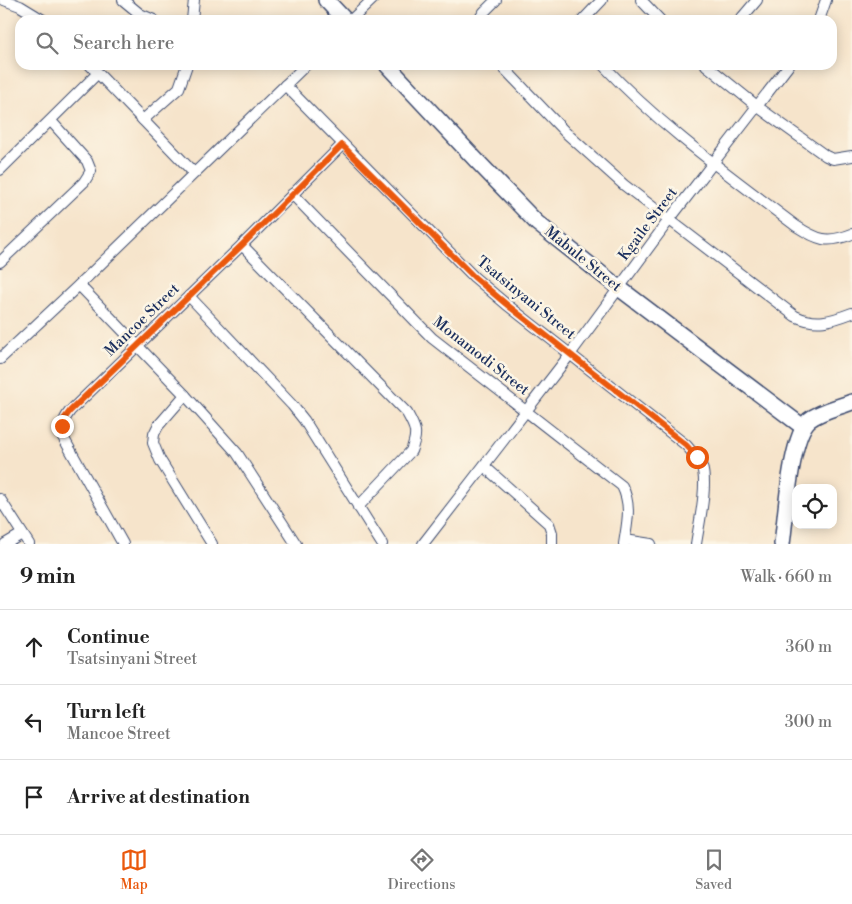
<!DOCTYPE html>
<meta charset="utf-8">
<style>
:root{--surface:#fff;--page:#f2f2f2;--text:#222;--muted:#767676;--line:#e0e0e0;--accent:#ea580c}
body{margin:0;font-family:"Libre Bodoni",serif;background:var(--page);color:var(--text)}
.controls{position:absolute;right:15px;bottom:15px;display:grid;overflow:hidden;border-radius:10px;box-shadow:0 2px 12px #0003}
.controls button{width:45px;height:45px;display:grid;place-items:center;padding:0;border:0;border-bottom:1px solid var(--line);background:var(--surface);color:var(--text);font:25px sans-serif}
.stop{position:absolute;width:15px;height:15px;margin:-11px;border:4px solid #ea580c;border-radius:50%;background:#fff}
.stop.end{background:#ea580c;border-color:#fff;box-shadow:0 1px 5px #0008}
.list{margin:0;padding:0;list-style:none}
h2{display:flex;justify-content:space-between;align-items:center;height:65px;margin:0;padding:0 20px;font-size:21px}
h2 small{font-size:16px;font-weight:400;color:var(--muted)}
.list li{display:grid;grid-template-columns:32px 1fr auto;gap:15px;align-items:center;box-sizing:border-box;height:75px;padding:0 20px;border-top:1px solid var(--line)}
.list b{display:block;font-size:19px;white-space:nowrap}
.list p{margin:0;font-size:16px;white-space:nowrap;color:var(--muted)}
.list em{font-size:16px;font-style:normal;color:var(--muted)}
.icon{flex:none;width:28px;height:28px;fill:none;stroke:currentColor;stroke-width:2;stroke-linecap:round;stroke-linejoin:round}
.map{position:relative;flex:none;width:852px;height:544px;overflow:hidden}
.search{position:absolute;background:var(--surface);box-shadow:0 2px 12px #0003;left:15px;right:15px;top:15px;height:55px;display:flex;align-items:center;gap:12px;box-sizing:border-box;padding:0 18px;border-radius:15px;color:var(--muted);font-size:19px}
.sheet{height:290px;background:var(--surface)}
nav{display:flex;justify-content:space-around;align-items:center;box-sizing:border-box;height:70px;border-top:1px solid var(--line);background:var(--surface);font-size:14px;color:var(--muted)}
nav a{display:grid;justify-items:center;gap:2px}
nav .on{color:var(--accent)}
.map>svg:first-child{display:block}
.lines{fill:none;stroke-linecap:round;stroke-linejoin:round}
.street-casing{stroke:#3c4a6e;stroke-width:12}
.secondary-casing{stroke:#3c4a6e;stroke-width:18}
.street{stroke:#fff;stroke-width:10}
.secondary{stroke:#fff;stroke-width:15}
.route{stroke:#ea580c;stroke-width:6}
.labels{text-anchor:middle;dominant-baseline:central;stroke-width:5;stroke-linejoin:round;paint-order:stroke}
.street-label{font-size:15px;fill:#1b2f5e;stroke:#fcf5e5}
</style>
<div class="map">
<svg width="852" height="544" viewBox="0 0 852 544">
<rect width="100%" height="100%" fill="#fcf5e5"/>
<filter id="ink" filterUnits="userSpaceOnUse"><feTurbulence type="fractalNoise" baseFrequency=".02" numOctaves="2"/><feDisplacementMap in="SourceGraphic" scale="10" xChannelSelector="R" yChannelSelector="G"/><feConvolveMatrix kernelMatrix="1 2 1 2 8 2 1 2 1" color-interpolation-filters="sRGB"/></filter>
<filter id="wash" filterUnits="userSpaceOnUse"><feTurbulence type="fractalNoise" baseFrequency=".0096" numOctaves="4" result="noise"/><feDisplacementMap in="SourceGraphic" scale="20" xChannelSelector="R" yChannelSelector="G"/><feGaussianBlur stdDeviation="1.12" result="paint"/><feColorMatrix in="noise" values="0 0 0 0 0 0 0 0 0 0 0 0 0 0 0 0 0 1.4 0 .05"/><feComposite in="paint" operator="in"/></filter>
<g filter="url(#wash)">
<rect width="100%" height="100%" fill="#f6e4cb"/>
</g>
<g filter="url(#ink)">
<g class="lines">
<g class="street-casing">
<g id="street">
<polyline points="4,0 20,6 43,20"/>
<polyline points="123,0 140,14 154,20"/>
<polyline points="641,0 660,20"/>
<polyline points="192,20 194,0"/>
<polyline points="351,20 372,0"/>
<polyline points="479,20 484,12 496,0"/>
<polyline points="583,20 602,0"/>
<polyline points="740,20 757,0"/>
<polyline points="819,20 826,0"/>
<polyline points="90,65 194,173"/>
<path d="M 501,65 L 565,132 L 624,185 L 795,316 C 816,326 831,321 852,313"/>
<path d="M 603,65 C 660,126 729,175 796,226 C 818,240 827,244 852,234"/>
<polyline points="706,65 758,107 826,156 833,159 852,156"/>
<path d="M 285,85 L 474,277 L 506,304 L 686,445 C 692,452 698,458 702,467 C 708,485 699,524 696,544"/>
<polyline points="143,120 179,88 187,65"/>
<polyline points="0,170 98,73"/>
<path d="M 292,194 L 432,338 L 622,486 C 632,506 627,523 624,544"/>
<path d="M 242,245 L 407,413 C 416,429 418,433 411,451 L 358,507"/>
<polyline points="0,262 84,182 91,171 87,161 51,121"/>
<polyline points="79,285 185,395 237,453 296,544"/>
<polyline points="189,296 292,405 304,420 382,544"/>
<polyline points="0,359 79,285 306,65"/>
<polyline points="185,395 158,426 154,434 153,443 160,460 212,544"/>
<polyline points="484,466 549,524 552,533 552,544"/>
<polyline points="0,499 29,544"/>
<polyline points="625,540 651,544"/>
<polyline points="5,544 22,534"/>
<path d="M 123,544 L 63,437 C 62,426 63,420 70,411 L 242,245 L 342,145"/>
<polyline points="423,544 571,353 669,220 789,65"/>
</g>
</g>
<g class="secondary-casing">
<g id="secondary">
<polyline points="326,0 345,20"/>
<polyline points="387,65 476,160 537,223 619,288 803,427"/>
<path d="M 782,544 C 786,516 790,438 809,420 C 820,411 839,407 852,402"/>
</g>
</g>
<use href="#street" class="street"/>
<use href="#secondary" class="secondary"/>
</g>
</g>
<g class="lines" filter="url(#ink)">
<polyline class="route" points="62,426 64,419 70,411 242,245 342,145 474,277 506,304 686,445 697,457"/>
</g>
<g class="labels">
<g class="street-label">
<text transform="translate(648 224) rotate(-53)">Kgaile Street</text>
<text transform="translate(583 259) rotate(39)">Mabule Street</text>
<text transform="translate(526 298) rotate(39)">Tsatsinyani Street</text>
<text transform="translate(142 320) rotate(-44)">Mancoe Street</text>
<text transform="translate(481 356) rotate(38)">Monamodi Street</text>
</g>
</g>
</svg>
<div class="controls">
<button><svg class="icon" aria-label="locate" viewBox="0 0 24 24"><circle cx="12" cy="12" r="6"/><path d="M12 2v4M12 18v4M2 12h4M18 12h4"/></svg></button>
</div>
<div class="stop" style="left:697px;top:457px"></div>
<div class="stop end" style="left:62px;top:426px"></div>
<div class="search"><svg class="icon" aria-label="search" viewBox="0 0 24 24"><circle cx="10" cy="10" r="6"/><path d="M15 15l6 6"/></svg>Search here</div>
</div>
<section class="sheet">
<h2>9 min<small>Walk · 660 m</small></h2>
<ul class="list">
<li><svg class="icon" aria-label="ahead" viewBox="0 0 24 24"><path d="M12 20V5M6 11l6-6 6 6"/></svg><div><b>Continue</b><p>Tsatsinyani Street</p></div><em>360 m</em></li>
<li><svg class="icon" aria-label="left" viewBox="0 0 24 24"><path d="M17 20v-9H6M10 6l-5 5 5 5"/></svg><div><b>Turn left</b><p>Mancoe Street</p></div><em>300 m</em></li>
<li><svg class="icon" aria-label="arrive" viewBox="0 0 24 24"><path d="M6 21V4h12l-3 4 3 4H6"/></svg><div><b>Arrive at destination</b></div></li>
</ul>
</section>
<nav>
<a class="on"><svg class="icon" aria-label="map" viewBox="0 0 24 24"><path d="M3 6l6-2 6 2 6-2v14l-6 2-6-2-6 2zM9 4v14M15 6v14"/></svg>Map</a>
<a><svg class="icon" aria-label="directions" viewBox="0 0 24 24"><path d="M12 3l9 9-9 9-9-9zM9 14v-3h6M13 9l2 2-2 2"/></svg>Directions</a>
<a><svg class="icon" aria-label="saved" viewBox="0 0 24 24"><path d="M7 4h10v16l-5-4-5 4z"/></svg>Saved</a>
</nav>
